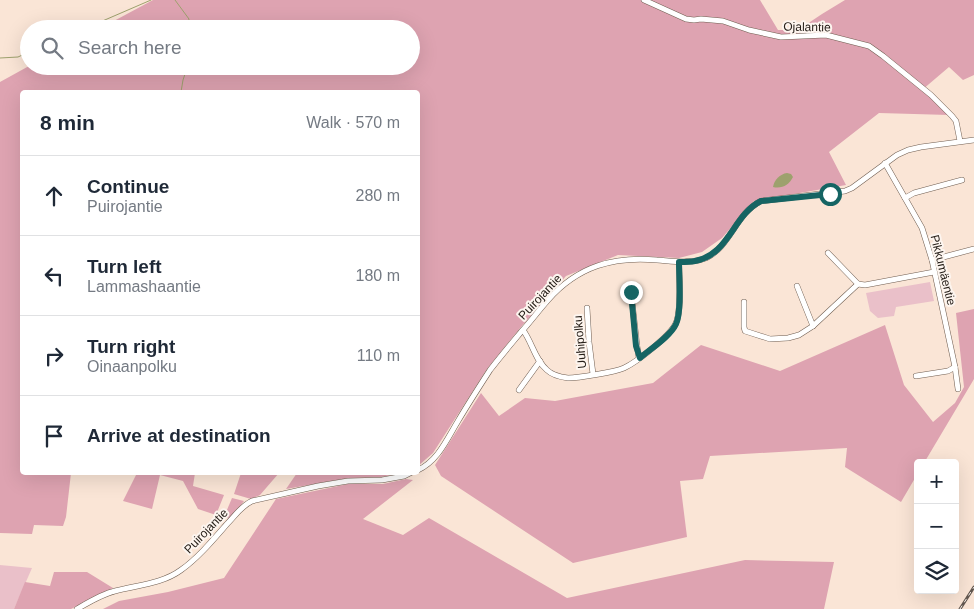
<!DOCTYPE html>
<meta charset="utf-8">
<style>
:root{--surface:#fff;--page:#f2f2f3;--text:#1f2937;--muted:#747a83;--line:#e0e1e3}
body{margin:0;font-family:Helvetica,sans-serif;background:var(--page);color:var(--text)}
.controls{position:absolute;right:15px;bottom:15px;display:grid;overflow:hidden;border-radius:5px;box-shadow:0 5px 20px #0002}
.controls button{width:45px;height:45px;display:grid;place-items:center;padding:0;border:0;border-bottom:1px solid var(--line);background:var(--surface);color:var(--text);font:25px sans-serif}
.stop{position:absolute;width:15px;height:15px;margin:-11px;border:4px solid #156463;border-radius:50%;background:#fff}
.stop.end{background:#156463;border-color:#fff;box-shadow:0 1px 5px #0008}
.list{margin:0;padding:0;list-style:none}
h2{display:flex;justify-content:space-between;align-items:center;height:65px;margin:0;padding:0 20px;font-size:21px}
h2 small{font-size:16px;font-weight:400;color:var(--muted)}
.list li{display:grid;grid-template-columns:32px 1fr auto;gap:15px;align-items:center;box-sizing:border-box;height:80px;padding:0 20px;border-top:1px solid var(--line)}
.list b{display:block;font-size:19px;white-space:nowrap}
.list p{margin:0;font-size:16px;white-space:nowrap;color:var(--muted)}
.list em{font-size:16px;font-style:normal;color:var(--muted)}
.icon{flex:none;width:28px;height:28px;fill:none;stroke:currentColor;stroke-width:2;stroke-linecap:round;stroke-linejoin:round}
.map{position:relative;flex:none;width:974px;height:609px;overflow:hidden}
.search{position:absolute;background:var(--surface);box-shadow:0 5px 20px #0002;left:20px;top:20px;width:400px;height:55px;display:flex;align-items:center;gap:12px;box-sizing:border-box;padding:0 18px;border-radius:28px;color:var(--muted);font-size:19px}
.panel{position:absolute;background:var(--surface);box-shadow:0 5px 20px #0002;left:20px;top:90px;width:400px;height:385px;border-radius:5px}
.map>svg:first-child{display:block}
.green{fill:#eac0c9}
.forest{fill:#dea3b1}
.water{fill:#9da16d}
.lines{fill:none;stroke-linecap:round;stroke-linejoin:round}
.stream{stroke:#9da16d;stroke-width:1}
.minor-casing{stroke:#705e51;stroke-width:6}
.minor{stroke:#fff;stroke-width:5}
.rail-casing{stroke:#62574f;stroke-width:3}
.rail{stroke:#fdf5ef;stroke-width:1;stroke-dasharray:4;stroke-linecap:butt}
.route{stroke:#156463;stroke-width:6}
.labels{text-anchor:middle;dominant-baseline:central;stroke-width:4;stroke-linejoin:round;paint-order:stroke}
.street-label{font-size:12px;fill:#27201a;stroke:#fdf5ef}
</style>
<div class="map">
<svg width="974" height="609" viewBox="0 0 974 609">
<rect width="100%" height="100%" fill="#fae5d6"/>
<g class="green">
<polygon points="930,282 934,301 896,307 894,316 878,318 870,311 866,293"/>
<polygon points="0,565 32,568 14,609 0,609"/>
</g>
<g class="forest">
<polygon points="153,0 760,0 778,30 798,30 822,14 845,0 974,0 974,75 963,80 949,67 922,90 949,115 879,113 829,152 846,185 754,201 722,238 702,252 679,258 618,255 566,276 521,327 487,369 433,453 418,466 418,92 22,92 22,472 71,473 66,517 63,526 34,525 32,534 0,533 0,82 29,66 411,66 411,29 99,29"/>
<polygon points="974,309 974,379 924,463 918,463 918,473 901,502 845,467 847,448 710,456 703,479 680,481 687,537 573,563 441,476 435,465 481,393 499,416 525,398 555,401 653,383 701,345 780,371 885,325 904,385 933,422 955,403 964,387 956,313"/>
<polygon points="133,473 195,473 193,486 224,495 216,515 198,509 183,481 160,475 152,509 123,501 136,475"/>
<polygon points="241,473 241,472 279,473 260,495 251,499 234,494"/>
<polygon points="297,473 297,472 401,473 381,477 349,478 286,489"/>
<polygon points="406,479 413,480 363,519 403,535 429,518 567,598 745,560 834,562 824,609 103,609 119,601 168,592 224,578 276,499 348,484 383,484"/>
<polygon points="232,498 244,501 230,519 224,517"/>
<polygon points="54,572 87,572 113,588 71,609 14,609 25,582 50,586"/>
</g>
<path class="water" d="M 787,173 L 791,174 L 793,177 C 789,185 782,189 773,187 C 774,180 780,174 787,173 Z"/>
<g class="lines">
<g class="stream">
<polyline points="175,0 189,19 187,29"/>
<polyline points="84,29 151,0"/>
<polyline points="0,58 18,57 29,52"/>
<polyline points="148,72 170,74 183,67"/>
<polyline points="181,92 183,80 185,74 182,66"/>
</g>
<g class="minor-casing">
<g id="minor">
<polyline points="644,0 686,19 694,20 701,19 723,21 749,30 781,37 826,35 869,46 883,56 931,95 952,116 956,121 960,141"/>
<polyline points="885,163 922,228 932,260 955,367 958,389"/>
<polyline points="905,198 914,193 962,180"/>
<polyline points="828,253 858,284"/>
<polyline points="932,260 974,249"/>
<polyline points="797,286 813,326"/>
<polyline points="631,292 637,346 639,358"/>
<polyline points="744,302 744,327 745,331 770,339 788,338 799,335 813,326 858,284 865,285 934,272"/>
<polyline points="587,308 589,342 593,374"/>
<path d="M 523,330 C 532,342 535,360 547,370 C 552,375 560,377 568,378 C 578,378 615,372 624,368 C 637,362 671,335 676,323 C 682,309 679,278 679,262"/>
<polyline points="916,376 948,371 955,367"/>
<polyline points="519,390 540,361"/>
<path d="M 418,470 C 438,461 447,439 458,421 C 468,404 479,387 490,370 C 500,357 511,344 521,332 C 531,321 539,310 548,300 C 578,266 614,256 657,260 C 673,261 691,264 706,258 C 731,246 735,214 761,201 L 845,191 L 852,188 L 897,155 L 908,150 L 921,147 L 974,140"/>
<path d="M 77,609 C 89,602 102,594 115,591 C 137,585 162,584 181,570 C 198,558 213,540 227,524 C 235,516 241,506 252,501 L 318,486 L 348,481 L 382,480 L 404,476 L 412,472"/>
</g>
</g>
<use href="#minor" class="minor"/>
<g class="rail-casing">
<polyline id="rail" points="960,609 974,587"/>
</g>
<use href="#rail" class="rail"/>
</g>
<g class="lines">
<path class="route" d="M 631,292 L 636,346 L 640,358 C 650,349 670,337 676,324 C 682,311 679,277 679,262 C 684,262 690,262 695,261 C 729,255 733,215 761,201 L 830,194"/>
</g>
<g class="labels">
<g class="street-label">
<text transform="translate(807 27) rotate(1)">Ojalantie</text>
<text transform="translate(943 270) rotate(76)">Pikkumäentie</text>
<text transform="translate(540 297) rotate(-47)">Puirojantie</text>
<text transform="translate(580 342) rotate(-95)">Uuhipolku</text>
<text transform="translate(206 531) rotate(-46)">Puirojantie</text>
</g>
</g>
</svg>
<div class="controls">
<button>+</button>
<button>−</button>
<button><svg class="icon" aria-label="layers" viewBox="0 0 24 24"><path d="M12 4l9 5-9 5-9-5zM3 14l9 5 9-5"/></svg></button>
</div>
<div class="stop" style="left:830px;top:194px"></div>
<div class="stop end" style="left:631px;top:292px"></div>
<div class="search"><svg class="icon" aria-label="search" viewBox="0 0 24 24"><circle cx="10" cy="10" r="6"/><path d="M15 15l6 6"/></svg>Search here</div>
<section class="panel">
<h2>8 min<small>Walk · 570 m</small></h2>
<ul class="list">
<li><svg class="icon" aria-label="ahead" viewBox="0 0 24 24"><path d="M12 20V5M6 11l6-6 6 6"/></svg><div><b>Continue</b><p>Puirojantie</p></div><em>280 m</em></li>
<li><svg class="icon" aria-label="left" viewBox="0 0 24 24"><path d="M17 20v-9H6M10 6l-5 5 5 5"/></svg><div><b>Turn left</b><p>Lammashaantie</p></div><em>180 m</em></li>
<li><svg class="icon" aria-label="right" viewBox="0 0 24 24"><path d="M7 20v-9h11M14 6l5 5-5 5"/></svg><div><b>Turn right</b><p>Oinaanpolku</p></div><em>110 m</em></li>
<li><svg class="icon" aria-label="arrive" viewBox="0 0 24 24"><path d="M6 21V4h12l-3 4 3 4H6"/></svg><div><b>Arrive at destination</b></div></li>
</ul>
</section>
</div>
